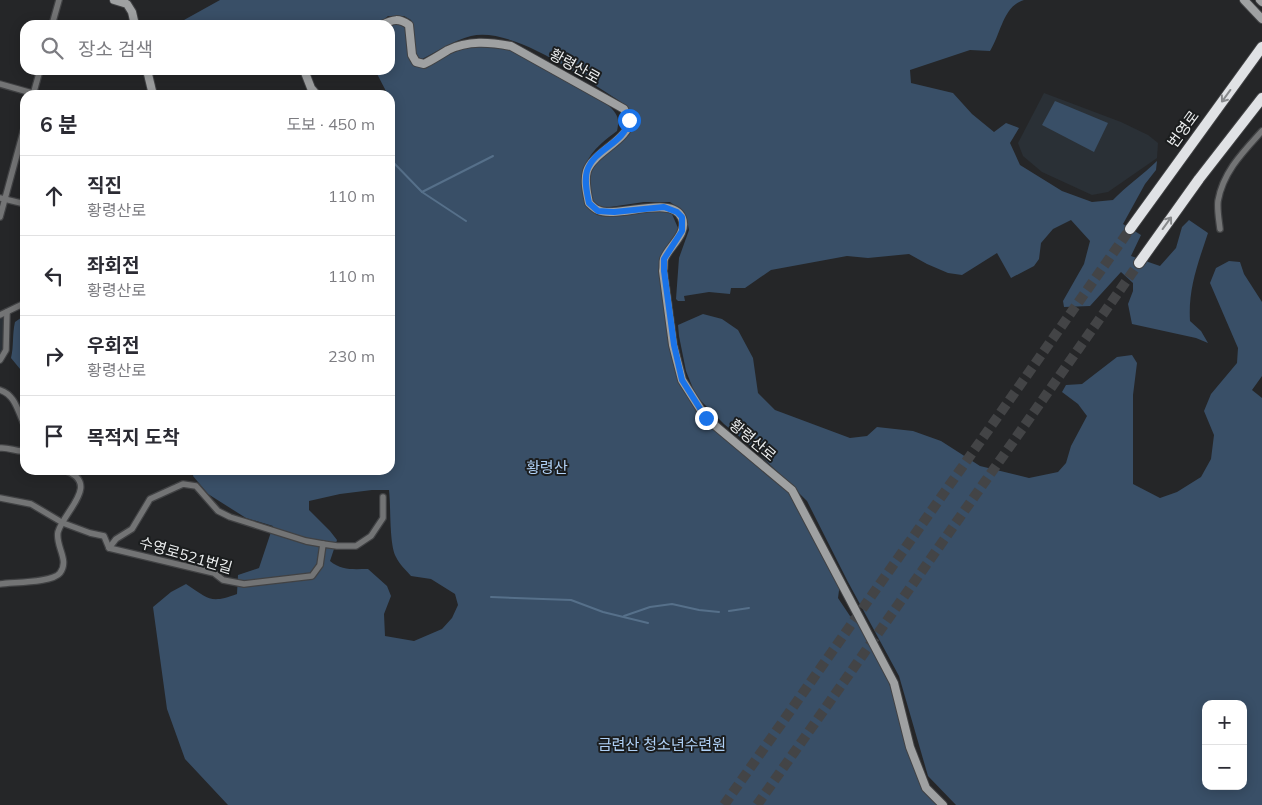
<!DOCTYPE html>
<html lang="ko">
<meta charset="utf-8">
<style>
:root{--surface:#fff;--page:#f2f2f3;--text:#2b2b33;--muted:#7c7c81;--line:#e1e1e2}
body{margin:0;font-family:Mulish,"Noto Sans KR",sans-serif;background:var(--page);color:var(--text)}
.controls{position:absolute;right:15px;bottom:15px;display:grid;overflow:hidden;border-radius:10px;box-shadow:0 2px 12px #0003}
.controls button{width:45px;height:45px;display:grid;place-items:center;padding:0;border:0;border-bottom:1px solid var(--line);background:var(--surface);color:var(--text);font:25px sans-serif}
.stop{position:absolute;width:15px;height:15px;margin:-11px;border:4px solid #1a73e8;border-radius:50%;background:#fff}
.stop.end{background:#1a73e8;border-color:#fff;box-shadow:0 1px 5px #0008}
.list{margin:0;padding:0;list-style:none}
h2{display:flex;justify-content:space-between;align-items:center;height:65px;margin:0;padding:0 20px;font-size:21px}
h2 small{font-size:16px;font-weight:400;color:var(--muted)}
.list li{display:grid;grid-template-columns:32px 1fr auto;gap:15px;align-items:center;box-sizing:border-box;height:80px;padding:0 20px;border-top:1px solid var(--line)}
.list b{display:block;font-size:19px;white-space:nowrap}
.list p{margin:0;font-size:16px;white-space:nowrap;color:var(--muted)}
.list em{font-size:16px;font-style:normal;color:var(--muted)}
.icon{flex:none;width:28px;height:28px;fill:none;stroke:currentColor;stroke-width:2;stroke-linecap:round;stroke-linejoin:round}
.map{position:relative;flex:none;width:1262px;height:805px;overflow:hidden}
.search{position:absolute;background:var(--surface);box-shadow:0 2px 12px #0003;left:20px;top:20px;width:375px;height:55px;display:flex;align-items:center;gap:12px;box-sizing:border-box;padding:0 18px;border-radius:15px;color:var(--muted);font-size:19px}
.panel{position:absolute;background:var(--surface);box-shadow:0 2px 12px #0003;left:20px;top:90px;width:375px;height:385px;border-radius:15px}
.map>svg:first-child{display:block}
.built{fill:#2a3036}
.green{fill:#394f67;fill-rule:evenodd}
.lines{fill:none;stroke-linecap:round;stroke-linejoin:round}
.stream{stroke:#56708a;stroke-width:2}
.highway-tunnel{stroke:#434446;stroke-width:10;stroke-dasharray:10 5;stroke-linecap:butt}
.street-casing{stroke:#414244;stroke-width:8}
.secondary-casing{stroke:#414244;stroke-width:10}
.highway-casing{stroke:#414244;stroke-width:12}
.street{stroke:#737475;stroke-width:5.5}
.secondary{stroke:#9fa1a2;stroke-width:8}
.highway{stroke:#e0e2e5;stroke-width:10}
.oneway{stroke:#87898b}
.route{stroke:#1a73e8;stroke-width:6}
.labels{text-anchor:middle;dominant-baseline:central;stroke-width:4;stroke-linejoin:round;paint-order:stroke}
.street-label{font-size:15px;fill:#eceeef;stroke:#1b1d1e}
.park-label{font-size:15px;fill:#b0d1f6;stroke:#1b1d1e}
</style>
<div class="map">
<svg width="1262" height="805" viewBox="0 0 1262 805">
<rect width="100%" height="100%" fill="#252628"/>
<g class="built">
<polygon points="1044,93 1121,122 1148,135 1158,143 1157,158 1108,192 1092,195 1042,172 1023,156 1018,143"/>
<polygon points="0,318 5,318 4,350 0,359"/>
</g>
<g class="green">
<path d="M 220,0 L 1024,0 C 1003,6 1001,34 990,51 L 970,50 L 910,70 L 911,83 L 953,93 L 972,114 L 994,132 L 1006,123 L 1019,128 L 1010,143 L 1020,165 L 1062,191 L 1092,202 L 1113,200 C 1126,186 1143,175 1157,161 L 1156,170 L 1145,184 L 1123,224 L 1141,235 L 1131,256 L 1160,266 L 1176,248 L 1182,227 L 1189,220 L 1208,233 C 1198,263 1188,289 1190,321 L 1201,331 L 1208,343 L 1196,338 L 1132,324 L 1128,304 L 1133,291 L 1133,283 L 1121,272 L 1090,306 L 1064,307 L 1063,301 L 1084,264 L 1090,241 L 1071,220 L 1053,229 L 1041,243 L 1039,259 L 1034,266 L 1011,278 L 997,253 L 962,275 L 948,273 L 927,264 L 909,254 L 868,258 L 847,256 L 771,270 L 745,288 L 731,288 L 730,294 L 709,292 L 684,296 L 685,301 L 678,301 L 676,299 L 679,258 L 689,230 L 687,220 L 684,212 L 670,202 L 644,202 L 610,207 L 597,207 C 557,151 675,138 618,100 C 584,78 512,26 471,36 C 453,41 438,51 422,59 L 416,56 L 413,26 L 411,20 L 404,16 L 388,16 L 378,25 L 175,25 Z"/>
<path d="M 396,24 L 403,25 L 407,30 C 405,41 409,57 415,67 C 433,67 434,62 448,55 C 467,45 493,44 514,51 L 607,104 C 617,113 620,118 617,131 C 587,153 579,165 585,203 L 597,215 L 620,216 L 647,211 L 667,211 L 672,214 L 678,228 L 676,236 L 663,254 L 669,343 L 676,371 L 702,417 L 789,491 L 840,583 L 838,598 L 850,616 L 858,621 L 867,635 L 888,680 L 897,707 L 908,750 L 940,805 L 228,805 L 185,759 L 167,709 L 153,607 L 171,592 L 186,584 C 209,599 210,604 237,594 L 238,575 L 259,568 L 273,526 L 246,518 L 208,494 L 193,476 L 195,470 L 390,470 L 391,100 L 390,95 L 388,95 L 375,70 L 390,70 L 390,25 ZM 372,490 L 389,490 C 391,507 389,544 396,557 C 399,564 406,570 411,576 L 431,579 L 455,594 L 458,605 L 452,618 L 442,629 L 414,641 L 385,636 L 384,614 L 391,596 L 387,586 L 368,569 C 354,569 342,571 330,561 L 337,540 L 330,531 L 309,510 L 309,501 L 340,494 Z"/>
<polygon points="1055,101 1108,123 1094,152 1042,125"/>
<path d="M 1229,261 L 1240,262 L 1244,274 L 1262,302 L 1262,376 L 1252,390 L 1262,398 L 1262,805 L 956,805 L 928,776 L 899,676 L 848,582 L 807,501 L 752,447 L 724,424 L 696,396 L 686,371 L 679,336 L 678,325 L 703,314 L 722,319 L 738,330 L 753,358 L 758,393 L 775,410 L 850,438 L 867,436 L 877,427 L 913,431 L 941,441 L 980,466 L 1029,478 L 1058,472 L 1066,463 L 1071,446 L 1087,416 L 1078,404 L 1062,392 L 1066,385 L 1082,384 L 1117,357 L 1132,355 L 1137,363 L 1133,395 L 1133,484 L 1160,498 L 1177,492 L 1201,477 L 1211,459 L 1214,435 L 1204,411 L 1211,394 L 1237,363 L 1238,348 L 1210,283 L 1216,268 ZM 1206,704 L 1243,704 L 1243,786 L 1206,786 Z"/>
<path d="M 25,315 L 25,327 L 24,329 L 25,375 L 11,358 C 14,346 12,335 15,322 Z"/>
</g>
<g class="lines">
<g class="stream">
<polyline points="390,159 422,192 466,221"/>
<polyline points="422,192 493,156"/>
<polyline points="491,597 571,600 603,612 648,623"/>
<polyline points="729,611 749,608"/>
<polyline points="624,616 650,607 672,604 699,610 719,612"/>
</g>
<g class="highway-tunnel">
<polyline points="724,805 1130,229"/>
<polyline points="757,805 1139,263"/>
</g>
<g class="street-casing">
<g id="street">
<polyline points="52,25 59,0"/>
<polyline points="0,84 39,95"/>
<polyline points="33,95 40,70"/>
<polyline points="0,198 25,204"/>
<polyline points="0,217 25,125"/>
<path d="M 1220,229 C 1219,220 1217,210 1218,201 C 1223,172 1243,152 1262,131"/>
<polyline points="0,315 25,303"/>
<polyline points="0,360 6,350 7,312"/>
<path d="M 0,390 C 16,395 18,413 25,426"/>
<path d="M 0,448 C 9,447 16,452 25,451"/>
<polyline points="0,498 31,504 63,523 90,533 104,536 109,548 214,573 223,580 244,584 312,576 320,565 323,544 337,546 356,546 371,536 383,518 383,497"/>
<polyline points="109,548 116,539 132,529 150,499 183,484 196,486 218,511 230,517 306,541 323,544"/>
<path d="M 0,584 C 13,582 52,583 60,573 C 70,560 55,546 58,532 C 64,511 102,483 64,470"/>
</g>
</g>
<g class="secondary-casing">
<g id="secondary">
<polyline points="114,0 127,4 132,12 135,25"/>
<polyline points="1244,0 1262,19"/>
<polyline points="1260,0 1262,2"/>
<path d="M 382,25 C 393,19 399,18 409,25 L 412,55 L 416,62 L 424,64 C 432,60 440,55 448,50 C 468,40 490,42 511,46 L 624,109 C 625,112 628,117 629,120 C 631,139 593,152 587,171 C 584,181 587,193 589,203 C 591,205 595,209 598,210 C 616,219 673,194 682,218 C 688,234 669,246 664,259 C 663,262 664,267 663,271 L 673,345 L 682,380 L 706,418 L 792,490 L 894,683 L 910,747 L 926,788 L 943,805"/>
<polyline points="147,70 153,95"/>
<polyline points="304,70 311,88 317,95"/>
</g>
</g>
<g class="highway-casing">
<g id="highway">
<polyline points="1130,229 1262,47"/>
<polyline points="1139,263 1199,179 1262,98"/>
</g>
</g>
<use href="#street" class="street"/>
<use href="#secondary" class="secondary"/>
<use href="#highway" class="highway"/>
</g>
<defs><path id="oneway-shaft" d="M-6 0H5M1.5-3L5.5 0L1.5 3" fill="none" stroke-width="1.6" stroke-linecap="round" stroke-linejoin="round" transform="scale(1.25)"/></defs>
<g class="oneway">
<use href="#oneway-shaft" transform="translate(1226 96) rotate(126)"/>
<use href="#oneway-shaft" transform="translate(1167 223) rotate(-54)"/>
</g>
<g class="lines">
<path class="route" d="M 629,120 C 625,144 594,148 587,171 C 584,181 587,193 589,203 L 598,211 L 614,212 L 664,207 L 677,212 L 682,217 L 682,231 L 664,259 L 664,271 L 674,345 L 682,380 L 706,418"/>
</g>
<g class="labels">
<g class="street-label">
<text transform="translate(575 66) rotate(29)">황령산로</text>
<text transform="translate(1183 129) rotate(-54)">번영로</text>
<text transform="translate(753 440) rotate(40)">황령산로</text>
<text transform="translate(186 555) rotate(16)">수영로521번길</text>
</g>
<g class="park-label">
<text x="547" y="467">황령산</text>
<text x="662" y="744">금련산 청소년수련원</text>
</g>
</g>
</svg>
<div class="controls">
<button>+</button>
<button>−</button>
</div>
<div class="stop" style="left:629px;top:120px"></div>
<div class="stop end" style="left:706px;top:418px"></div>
<div class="search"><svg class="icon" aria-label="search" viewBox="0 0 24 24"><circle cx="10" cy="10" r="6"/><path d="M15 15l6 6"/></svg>장소 검색</div>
<section class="panel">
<h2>6 분<small>도보 · 450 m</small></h2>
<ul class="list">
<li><svg class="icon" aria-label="ahead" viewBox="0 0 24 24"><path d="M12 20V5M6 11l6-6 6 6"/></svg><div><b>직진</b><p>황령산로</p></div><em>110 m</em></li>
<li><svg class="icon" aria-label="left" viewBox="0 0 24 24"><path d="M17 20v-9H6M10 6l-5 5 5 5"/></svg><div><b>좌회전</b><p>황령산로</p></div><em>110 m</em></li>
<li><svg class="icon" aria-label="right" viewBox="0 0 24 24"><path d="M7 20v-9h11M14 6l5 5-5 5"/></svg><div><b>우회전</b><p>황령산로</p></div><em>230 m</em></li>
<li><svg class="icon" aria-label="arrive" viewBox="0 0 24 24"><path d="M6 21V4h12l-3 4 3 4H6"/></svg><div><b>목적지 도착</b></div></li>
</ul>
</section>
</div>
